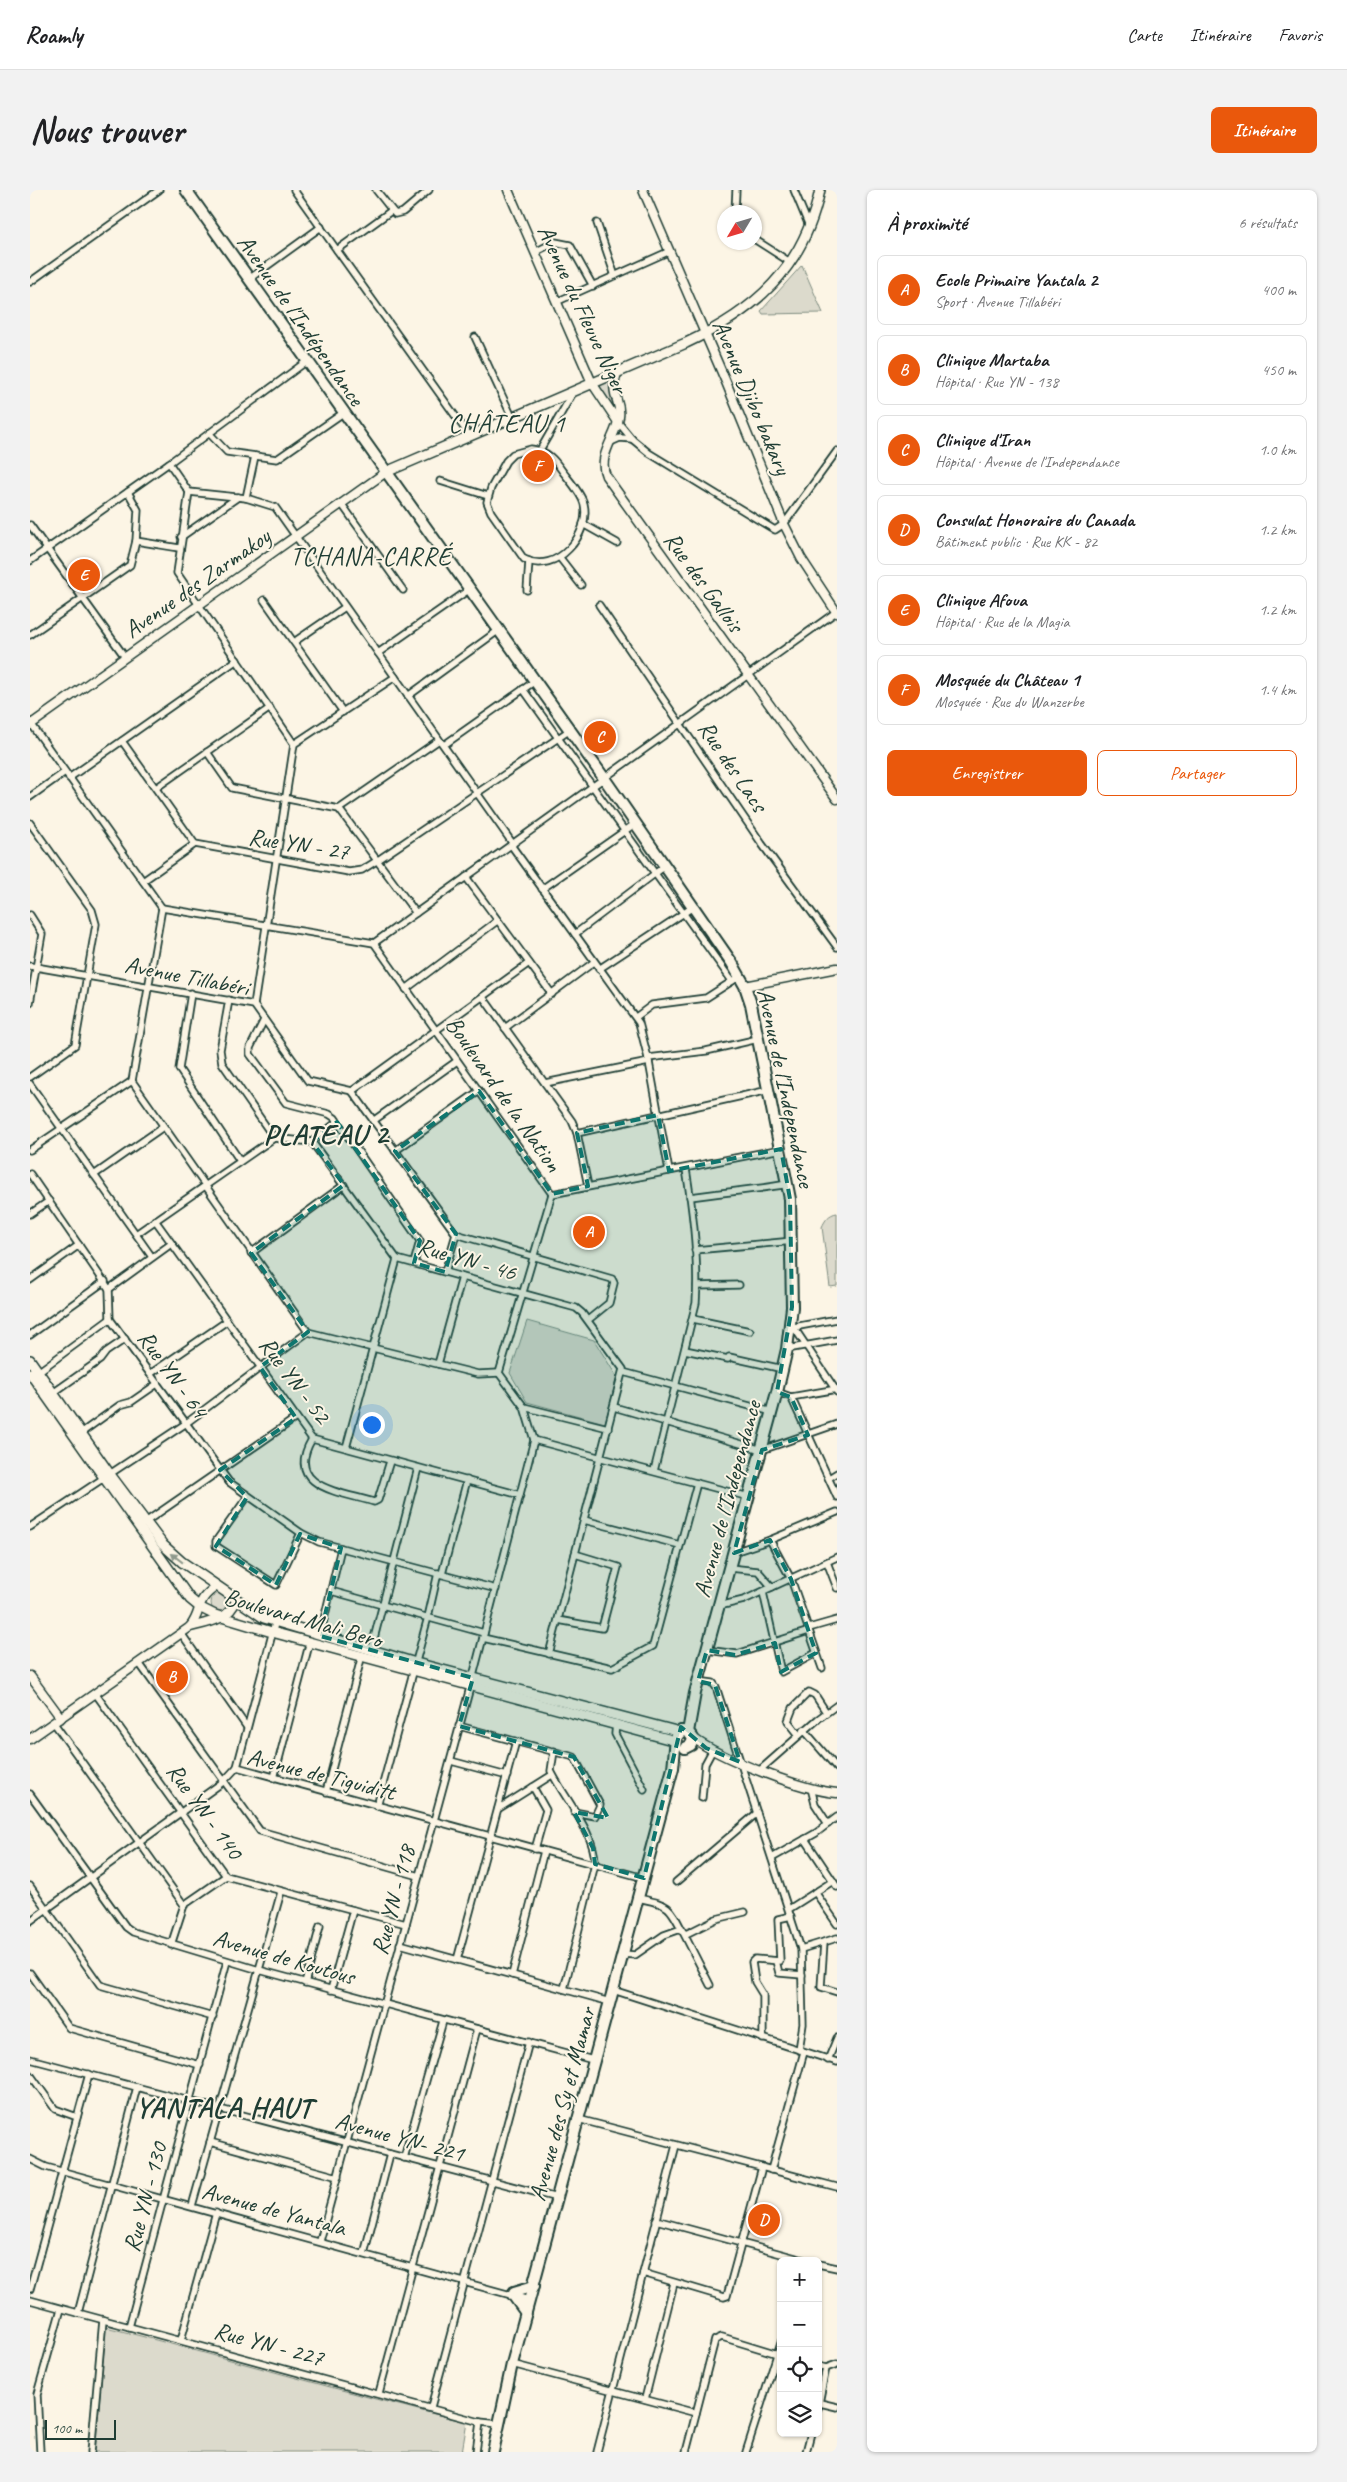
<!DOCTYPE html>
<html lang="fr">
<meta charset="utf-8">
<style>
:root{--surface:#fff;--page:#f2f2f2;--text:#202124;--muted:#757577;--line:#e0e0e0;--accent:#ea580c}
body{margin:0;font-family:Caveat,sans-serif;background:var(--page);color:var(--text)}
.controls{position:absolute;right:15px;bottom:15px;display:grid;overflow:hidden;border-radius:8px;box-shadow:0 1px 4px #0004}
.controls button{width:45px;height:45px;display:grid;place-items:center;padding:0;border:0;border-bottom:1px solid var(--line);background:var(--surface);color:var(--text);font:25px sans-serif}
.compass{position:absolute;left:687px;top:15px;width:45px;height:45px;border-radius:50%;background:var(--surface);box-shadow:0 1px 4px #0004;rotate:232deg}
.scale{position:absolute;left:15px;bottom:12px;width:71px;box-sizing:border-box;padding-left:5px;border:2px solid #1f3d34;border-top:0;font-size:14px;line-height:18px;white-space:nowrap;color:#1f3d34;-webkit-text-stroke:4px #fcf5e5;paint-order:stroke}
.you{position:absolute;left:341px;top:1234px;width:18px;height:18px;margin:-12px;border:4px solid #fff;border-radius:50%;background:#1a73e8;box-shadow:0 0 0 8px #1a73e833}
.badge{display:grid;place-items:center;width:32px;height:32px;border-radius:50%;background:var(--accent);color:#fff;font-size:16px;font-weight:700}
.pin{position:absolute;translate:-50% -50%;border:2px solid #fff;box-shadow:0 1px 5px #0006}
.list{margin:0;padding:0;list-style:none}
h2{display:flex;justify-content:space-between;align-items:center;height:65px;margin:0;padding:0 20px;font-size:21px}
h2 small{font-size:16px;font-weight:400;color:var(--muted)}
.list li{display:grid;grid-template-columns:32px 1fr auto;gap:15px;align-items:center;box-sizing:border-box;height:70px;margin:0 10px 10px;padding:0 10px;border:1px solid var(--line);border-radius:8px}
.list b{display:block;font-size:19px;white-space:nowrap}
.list p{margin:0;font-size:16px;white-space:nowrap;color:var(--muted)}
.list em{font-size:16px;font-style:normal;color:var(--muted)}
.actions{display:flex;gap:10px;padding:15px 20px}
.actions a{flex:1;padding:11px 0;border:1px solid var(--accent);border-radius:8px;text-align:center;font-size:18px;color:var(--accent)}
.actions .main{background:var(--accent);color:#fff}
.icon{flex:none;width:28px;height:28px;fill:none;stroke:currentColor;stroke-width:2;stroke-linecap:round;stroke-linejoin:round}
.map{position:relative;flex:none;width:807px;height:2262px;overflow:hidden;border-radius:8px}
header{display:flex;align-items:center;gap:30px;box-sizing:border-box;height:70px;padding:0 25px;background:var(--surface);border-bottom:1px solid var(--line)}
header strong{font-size:24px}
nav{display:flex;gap:28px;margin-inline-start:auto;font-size:18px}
.intro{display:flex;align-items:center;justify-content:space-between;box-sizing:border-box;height:120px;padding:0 30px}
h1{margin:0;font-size:35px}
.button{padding:12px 22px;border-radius:8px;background:var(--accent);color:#fff;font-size:18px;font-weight:700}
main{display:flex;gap:30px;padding:0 30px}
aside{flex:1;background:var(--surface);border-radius:8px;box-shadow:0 1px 4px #0004}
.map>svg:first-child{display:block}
.green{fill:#dcdacc;stroke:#7e8c80}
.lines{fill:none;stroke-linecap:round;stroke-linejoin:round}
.street-casing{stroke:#1f3d34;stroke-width:9}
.secondary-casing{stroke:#1f3d34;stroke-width:11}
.primary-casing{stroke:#1f3d34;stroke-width:12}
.highway-casing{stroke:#1f3d34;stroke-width:14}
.street{stroke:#fcf5e5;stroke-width:5.5}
.secondary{stroke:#fcf5e5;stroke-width:8}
.primary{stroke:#fcf5e5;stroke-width:9}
.highway{stroke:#fcf5e5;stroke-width:10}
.oneway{fill:#8e998c}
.marked{fill:#0f766e;fill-opacity:0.2;stroke:#0f766e;stroke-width:4;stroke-dasharray:10 6;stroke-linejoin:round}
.labels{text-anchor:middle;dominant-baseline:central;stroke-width:4;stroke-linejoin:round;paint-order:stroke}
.street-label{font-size:24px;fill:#1f3d34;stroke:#fcf5e5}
.neighbourhood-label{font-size:25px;letter-spacing:1px;fill:#1f3d34;stroke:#fcf5e5}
.quarter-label{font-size:26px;letter-spacing:1px;fill:#1f3d34;stroke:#fcf5e5}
.district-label{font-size:29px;font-weight:bold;letter-spacing:1px;fill:#1f3d34;stroke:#fcf5e5}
</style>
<header>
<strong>Roamly</strong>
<nav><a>Carte</a><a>Itinéraire</a><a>Favoris</a></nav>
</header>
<div class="intro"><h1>Nous trouver</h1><a class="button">Itinéraire</a></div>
<main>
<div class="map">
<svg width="807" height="2262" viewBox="0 0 807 2262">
<rect width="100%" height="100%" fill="#fcf5e5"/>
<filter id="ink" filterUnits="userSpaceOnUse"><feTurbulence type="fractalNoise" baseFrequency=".02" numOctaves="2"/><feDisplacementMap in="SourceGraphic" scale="10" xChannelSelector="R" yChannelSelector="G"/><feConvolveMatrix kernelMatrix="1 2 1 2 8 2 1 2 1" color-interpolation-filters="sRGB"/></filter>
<g filter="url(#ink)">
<g class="green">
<polygon points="772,75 793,123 733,124 731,121"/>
<polygon points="581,190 582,192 586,226 569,195"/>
<path d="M 807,1023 L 807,1096 L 800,1097 L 792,1037 C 795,1030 799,1024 807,1023 Z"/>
<polygon points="497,1131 564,1150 587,1187 575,1233 497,1212 480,1183"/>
<circle cx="191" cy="1413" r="10"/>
<path d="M 76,2137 C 197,2168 316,2203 437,2232 L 432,2262 L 65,2262 Z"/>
</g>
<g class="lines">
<g class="street-casing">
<g id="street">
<polyline points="264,0 439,245"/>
<polyline points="346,0 365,24 373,22 399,0"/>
<polyline points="764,0 779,36"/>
<polyline points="705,22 706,0"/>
<polyline points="567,33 585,86"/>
<polyline points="724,49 760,72"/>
<polyline points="307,60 361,21"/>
<polyline points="505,62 525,52 540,55 563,96"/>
<polyline points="219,89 291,37"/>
<polyline points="0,92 129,0"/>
<polyline points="526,112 640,61"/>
<polyline points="445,147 482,227"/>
<polyline points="588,232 602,249 619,263 745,340 754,334 807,261"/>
<polyline points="179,243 197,262 247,269 313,223"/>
<polyline points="581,252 590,248 602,249"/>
<path d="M 501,259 C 518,261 524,269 533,282 C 540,291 551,303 554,314 C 561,343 527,386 494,369 L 461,322 L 457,312 L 461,298 L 476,271 L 483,264 Z"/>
<polyline points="510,260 544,201"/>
<polyline points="139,273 159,302 216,308 245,317 483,654"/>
<polyline points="410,291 458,306"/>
<polyline points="159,302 147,383 264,554"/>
<polyline points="216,308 225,266"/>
<polyline points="311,313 373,400"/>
<polyline points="553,334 587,353"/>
<polyline points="0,335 95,467"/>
<polyline points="151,347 208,307"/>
<polyline points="106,351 149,358"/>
<polyline points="530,368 551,395"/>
<polyline points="0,371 139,273 277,171"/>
<polyline points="497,400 499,371"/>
<polyline points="234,410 313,522"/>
<polyline points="569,415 732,654 807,757"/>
<polyline points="0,445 100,375 106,351 108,320 98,302"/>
<polyline points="264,452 315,417"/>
<polyline points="348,463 440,399"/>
<polyline points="493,499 702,791"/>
<polyline points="378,506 469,440"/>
<polyline points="0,532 132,718"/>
<polyline points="92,551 165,654 319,682 332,680 348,670 540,540"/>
<polyline points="414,555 505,491"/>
<polyline points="177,562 202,598 309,619 409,550"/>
<polyline points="39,588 207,470"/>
<polyline points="126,598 240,518"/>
<polyline points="0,607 35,582"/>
<polyline points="309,619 386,723"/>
<polyline points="0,633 62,720 66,734 45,855 0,887"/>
<polyline points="481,655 609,833 619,872 639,981"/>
<polyline points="436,687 522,804"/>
<polyline points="113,691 165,654"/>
<polyline points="512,699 606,633"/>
<polyline points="132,718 102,891 278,1142 448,1184 469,1183"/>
<polyline points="132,718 344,753 522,1004"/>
<polyline points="0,725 12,744 0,813"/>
<polyline points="545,744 635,676"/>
<polyline points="344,753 806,422"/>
<polyline points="0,776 224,815 278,891 322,901 426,1044 582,1089 584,1093 579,1113 558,1130"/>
<polyline points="569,779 663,717"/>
<polyline points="376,799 467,731"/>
<polyline points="161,803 149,879 210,971"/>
<polyline points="453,807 542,931 547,943 558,996"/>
<polyline points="199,810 190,860 192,873 244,948 282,952 367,1069 546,1118 552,1123 593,1179 519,1464"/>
<polyline points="224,815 264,554 365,487"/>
<polyline points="606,827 622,815 676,808 704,790"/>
<polyline points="234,830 220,858 220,864 256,913 299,924 305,928 390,1051 384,1073"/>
<polyline points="475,838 564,772"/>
<polyline points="618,868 676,861 728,849"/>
<polyline points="515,893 619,872"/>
<polyline points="0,894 122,1067"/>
<polyline points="322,901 499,773"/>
<polyline points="343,931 427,871"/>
<polyline points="547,943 739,900"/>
<polyline points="282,952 307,932"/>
<polyline points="0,960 102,891"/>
<polyline points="365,961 449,901"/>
<polyline points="0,984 79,1099 80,1129 199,1292 271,1343 289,1352 466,1399"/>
<polyline points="64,985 133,937"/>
<polyline points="522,1004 751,959"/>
<path d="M 660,1007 C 693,1002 725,1000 758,994"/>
<polyline points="0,1024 19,1011"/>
<polyline points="125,1030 282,1249 490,1305"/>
<polyline points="106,1044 244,948"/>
<polyline points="665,1060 763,1051"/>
<polyline points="221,1063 314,995"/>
<polyline points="415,1082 426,1044"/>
<polyline points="0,1090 49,1055"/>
<polyline points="667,1096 709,1095"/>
<polyline points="79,1099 141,1054"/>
<polyline points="663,1129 720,1141"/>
<polyline points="761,1133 807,1202"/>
<polyline points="764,1137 807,1129"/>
<polyline points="0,1145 75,1091"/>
<polyline points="757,1159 807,1150"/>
<polyline points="655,1160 698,1169"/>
<polyline points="699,1167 753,1179"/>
<polyline points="408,1174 432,1087"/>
<polyline points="8,1182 80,1129"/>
<polyline points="593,1182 742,1222"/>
<polyline points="469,1183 522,1004"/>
<polyline points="120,1184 197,1131"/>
<polyline points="747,1202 761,1207 807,1199"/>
<polyline points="23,1203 70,1170 76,1162 95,1149"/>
<polyline points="761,1207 807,1307"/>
<polyline points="494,1217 578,1238"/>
<polyline points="584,1217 732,1260 807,1234"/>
<polyline points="51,1243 90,1215 101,1212 127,1194"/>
<path d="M 282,1249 C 253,1298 312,1302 344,1312 L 348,1310 L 360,1271"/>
<polyline points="504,1250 719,1307"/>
<polyline points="316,1258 367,1069"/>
<path d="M 624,1281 L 666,1113 C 669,1069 663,1022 656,979"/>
<polyline points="799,1288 807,1283"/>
<polyline points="218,1306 186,1351 186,1356 246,1395 271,1343"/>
<polyline points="554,1330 650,1355"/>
<polyline points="114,1333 266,1228"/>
<polyline points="0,1337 155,1234 278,1142"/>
<polyline points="740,1350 761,1389 792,1478"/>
<polyline points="704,1362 740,1350 807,1322"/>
<polyline points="797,1372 807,1398"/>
<polyline points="700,1378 728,1381 742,1397"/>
<polyline points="412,1384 437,1290"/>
<polyline points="301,1401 454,1443"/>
<polyline points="733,1402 751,1482 786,1463"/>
<polyline points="689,1416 714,1410 807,1367"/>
<polyline points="528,1430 572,1438 588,1377 545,1364"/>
<polyline points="779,1438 807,1430"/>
<polyline points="151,1443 216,1536"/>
<polyline points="290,1446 311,1358"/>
<polyline points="453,1448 582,1478 623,1456 667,1293"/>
<polyline points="341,1460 388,1278"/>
<polyline points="677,1460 707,1464 779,1441"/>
<polyline points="109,1473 230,1641 389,1686"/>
<polyline points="668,1491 683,1493 686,1497 771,1759 773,1834 769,1860"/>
<polyline points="65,1503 196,1686 376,1734"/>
<polyline points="24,1533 154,1715"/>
<polyline points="586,1533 585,1544 614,1599"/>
<polyline points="429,1536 544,1567 570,1615 565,1626 544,1622"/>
<polyline points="774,1540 807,1578"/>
<polyline points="769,1545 758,1531 763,1518 779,1502 785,1505 796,1522"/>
<path d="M 524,1561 L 521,1581 C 534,1608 566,1644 565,1674 L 534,1799"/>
<polyline points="421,1571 477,1586"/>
<polyline points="207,1577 245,1433"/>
<polyline points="730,1580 788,1529 807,1515"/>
<polyline points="244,1588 280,1451"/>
<polyline points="503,1597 516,1620 505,1659"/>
<polyline points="781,1598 785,1614 798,1634"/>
<polyline points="296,1602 332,1465"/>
<polyline points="0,1604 96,1737 103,1742 229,1780 563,1870"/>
<polyline points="672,1608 675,1574 682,1561"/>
<polyline points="347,1616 398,1427 408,1383"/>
<polyline points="468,1619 522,1585"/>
<polyline points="775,1649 807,1697"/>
<polyline points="742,1668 786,1643 807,1627"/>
<polyline points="646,1692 727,1623"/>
<polyline points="0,1696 70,1795 183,1827"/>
<polyline points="785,1702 807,1734"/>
<path d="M 608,1708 C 639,1715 639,1714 653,1742 L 656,1744 L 686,1729 L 715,1722"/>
<polyline points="759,1719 803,1691"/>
<polyline points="0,1731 193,1592 207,1577 614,1688"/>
<polyline points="653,1742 680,1795"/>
<polyline points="794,1752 791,1797 807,1802"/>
<polyline points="370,1754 580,1812"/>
<polyline points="141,1755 154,1715 196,1686"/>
<polyline points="771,1759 807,1748"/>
<polyline points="593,1764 605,1765 634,1745 651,1739"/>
<polyline points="427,1770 486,1551"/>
<polyline points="746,1771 749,1783 772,1785"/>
<polyline points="0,1783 39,1838 170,1875"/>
<polyline points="482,1785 514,1661"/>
<polyline points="275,1793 290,1736"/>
<polyline points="301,1800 323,1720"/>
<polyline points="583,1800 807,1872"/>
<polyline points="733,1849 733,1805 725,1792 722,1772 725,1769 750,1771 748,1729 761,1726"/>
<polyline points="0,1869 527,2008"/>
<polyline points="798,1870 807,1848"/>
<polyline points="0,1884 25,1919 47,1927"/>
<polyline points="548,1929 807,1997"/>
<polyline points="180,1952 308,1987"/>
<polyline points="374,1968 413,1831"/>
<polyline points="0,1969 16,1977 499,2110"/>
<polyline points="741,1980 774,1862"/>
<polyline points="162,2016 251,1702"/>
<polyline points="626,2030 777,2071"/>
<polyline points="290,2051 441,1494 504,1250 494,1217 469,1183"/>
<polyline points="334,2064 360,1964"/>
<polyline points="788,2074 807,2078"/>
<polyline points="613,2083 694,2107 697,2106 732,1977"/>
<polyline points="0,2099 59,1884"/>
<polyline points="0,2110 450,2232 469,2234"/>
<polyline points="48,2123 107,1897"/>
<polyline points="99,2137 197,1771"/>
<polyline points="151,2150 186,2023"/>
<polyline points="482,2174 666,2223"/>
<polyline points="788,2176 796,2178 788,2218"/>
<polyline points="796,2178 807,2174"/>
<polyline points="349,2203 447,1839"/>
<polyline points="615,2209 644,2093"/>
<polyline points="790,2213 807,2217"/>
<polyline points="401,2217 499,1852"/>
<polyline points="10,2262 7,2204 31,2119"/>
<polyline points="61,2262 73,2130"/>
<polyline points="446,2262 450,2232"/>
<polyline points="567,2262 646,1955"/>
<polyline points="656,2262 685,2150 692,2147 751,2165"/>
<polyline points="716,2262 751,2152"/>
<polyline points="776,2262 781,2243"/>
</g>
</g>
<g class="secondary-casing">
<g id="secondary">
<polyline points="478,0 562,193 588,232"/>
<polyline points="613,0 696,192 754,334 771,368 807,423"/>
<path d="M 588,181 C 578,206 592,210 589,227 C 586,247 567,266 576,286 L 807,609"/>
<polyline points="0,535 356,282"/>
<polyline points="715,796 807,778"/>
<path d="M 160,1437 C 180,1432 199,1430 207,1409"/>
<polyline points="0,1486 31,1528"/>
<path d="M 662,1547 C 689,1568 772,1600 807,1603"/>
<path d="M 0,1549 L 160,1437 C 174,1419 163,1412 187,1396"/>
</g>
</g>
<g class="primary-casing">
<g id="primary">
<path d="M 356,282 L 656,153 C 725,121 774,78 790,0"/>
<polyline points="0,1170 79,1283 133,1355 152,1372 234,1428 386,1473 650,1542"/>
<polyline points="0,1183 160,1409 171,1418 185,1425 242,1442 646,1551"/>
</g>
</g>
<g class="highway-casing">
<g id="highway">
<polyline points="156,0 574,588 702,773 715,796 721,814 760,1009 762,1117 757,1159 747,1202 665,1503 658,1542"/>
<polyline points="652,1541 658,1542 663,1548 661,1555 655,1558"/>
<polyline points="484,2102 504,2096"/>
<polyline points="483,2105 496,2123"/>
<polyline points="463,2262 482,2174 643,1578 646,1548 651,1541"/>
</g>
</g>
<use href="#street" class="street"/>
<use href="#secondary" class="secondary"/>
<use href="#primary" class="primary"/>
<use href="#highway" class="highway"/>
</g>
<defs><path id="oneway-solid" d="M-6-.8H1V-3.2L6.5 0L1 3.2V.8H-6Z" transform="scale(1.25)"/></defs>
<use class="oneway" href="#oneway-solid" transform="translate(147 1368) rotate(-142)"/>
</g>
<path class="marked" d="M 449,901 L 522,1004 L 558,996 L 547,943 L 628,925 L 639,981 L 751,959 L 760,1009 L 762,1117 L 747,1202 L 761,1207 L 778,1245 L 732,1260 L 704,1363 L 740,1350 L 761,1389 L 786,1463 L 751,1482 L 745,1453 L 705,1465 L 677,1460 L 668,1491 L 685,1495 L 710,1572 L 676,1558 L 651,1537 L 614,1688 L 565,1674 L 563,1658 L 544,1622 L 578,1628 L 544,1567 L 429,1536 L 443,1488 L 290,1446 L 311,1358 L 270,1344 L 246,1395 L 186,1356 L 217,1307 L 190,1280 L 266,1228 L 230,1177 L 278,1142 L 221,1063 L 314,995 L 282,952 L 307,932 L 390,1051 L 384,1073 L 415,1082 L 426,1044 L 365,961 Z"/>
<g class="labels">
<g class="street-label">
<text transform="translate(553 119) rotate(65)">Avenue du Fleuve Niger</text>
<text transform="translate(271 130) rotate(55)">Avenue de l'Indépendance</text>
<text transform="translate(722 207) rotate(67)">Avenue Djibo bakary</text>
<text transform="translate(674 392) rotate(54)">Rue des Gallois</text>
<text transform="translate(167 393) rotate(-35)">Avenue des Zarmakoy</text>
<text transform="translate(703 576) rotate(56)">Rue des Lacs</text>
<text transform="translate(269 654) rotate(9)">Rue YN - 27</text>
<text transform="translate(157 786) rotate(11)">Avenue Tillabéri</text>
<text transform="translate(756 898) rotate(78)">Avenue de l'Independance</text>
<text transform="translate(474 904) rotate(55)">Boulevard de la Nation</text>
<text transform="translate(437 1069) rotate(16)">Rue YN - 46</text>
<text transform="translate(143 1184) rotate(54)">Rue YN - 64</text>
<text transform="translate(265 1190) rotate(53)">Rue YN - 52</text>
<text transform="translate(697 1309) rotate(-75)">Avenue de l'Independance</text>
<text transform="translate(273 1428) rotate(16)">Boulevard Mali Bero</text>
<text transform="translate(291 1584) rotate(14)">Avenue de Tiguiditt</text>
<text transform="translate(175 1621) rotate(54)">Rue YN - 140</text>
<text transform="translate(363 1710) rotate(-75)">Rue YN - 118</text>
<text transform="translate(254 1767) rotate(16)">Avenue de Koutous</text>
<text transform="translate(532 1914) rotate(-75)">Avenue des Sy et Mamar</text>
<text transform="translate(370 1947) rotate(15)">Avenue YN- 221</text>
<text transform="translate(115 2007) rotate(-75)">Rue YN - 130</text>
<text transform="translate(244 2019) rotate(15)">Avenue de Yantala</text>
<text transform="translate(239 2154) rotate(15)">Rue YN - 227</text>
</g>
<g class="neighbourhood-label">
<text x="341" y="367">TCHANA-CARRÉ</text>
</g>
<g class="quarter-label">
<text x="477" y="233">CHÂTEAU 1</text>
</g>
<g class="district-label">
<text x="296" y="944">PLATEAU 2</text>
<text x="194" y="1917">YANTALA HAUT</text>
</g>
</g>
</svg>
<div class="controls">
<button>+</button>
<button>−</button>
<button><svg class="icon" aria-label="locate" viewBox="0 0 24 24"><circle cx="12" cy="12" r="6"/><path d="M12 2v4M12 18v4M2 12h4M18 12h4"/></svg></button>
<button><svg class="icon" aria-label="layers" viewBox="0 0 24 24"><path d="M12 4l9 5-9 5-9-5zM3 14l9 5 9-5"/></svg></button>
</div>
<svg class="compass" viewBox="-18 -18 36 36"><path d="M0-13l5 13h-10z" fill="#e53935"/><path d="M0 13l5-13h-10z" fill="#757577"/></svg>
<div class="scale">100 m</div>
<div class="you"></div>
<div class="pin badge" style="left:559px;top:1042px">A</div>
<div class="pin badge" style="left:142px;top:1487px">B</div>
<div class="pin badge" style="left:570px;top:547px">C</div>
<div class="pin badge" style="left:734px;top:2030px">D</div>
<div class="pin badge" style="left:54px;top:385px">E</div>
<div class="pin badge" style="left:508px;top:276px">F</div>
</div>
<aside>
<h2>À proximité<small>6 résultats</small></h2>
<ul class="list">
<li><span class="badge">A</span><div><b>Ecole Primaire Yantala 2</b><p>Sport · Avenue Tillabéri</p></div><em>400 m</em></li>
<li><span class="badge">B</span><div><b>Clinique Martaba</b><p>Hôpital · Rue YN - 138</p></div><em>450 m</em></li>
<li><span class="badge">C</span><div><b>Clinique d'Iran</b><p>Hôpital · Avenue de l'Independance</p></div><em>1.0 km</em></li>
<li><span class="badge">D</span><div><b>Consulat Honoraire du Canada</b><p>Bâtiment public · Rue KK - 82</p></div><em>1.2 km</em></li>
<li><span class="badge">E</span><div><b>Clinique Afoua</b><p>Hôpital · Rue de la Magia</p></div><em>1.2 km</em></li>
<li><span class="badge">F</span><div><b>Mosquée du Château 1</b><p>Mosquée · Rue du Wanzerbe</p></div><em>1.4 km</em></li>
</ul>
<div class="actions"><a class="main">Enregistrer</a><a>Partager</a></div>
</aside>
</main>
